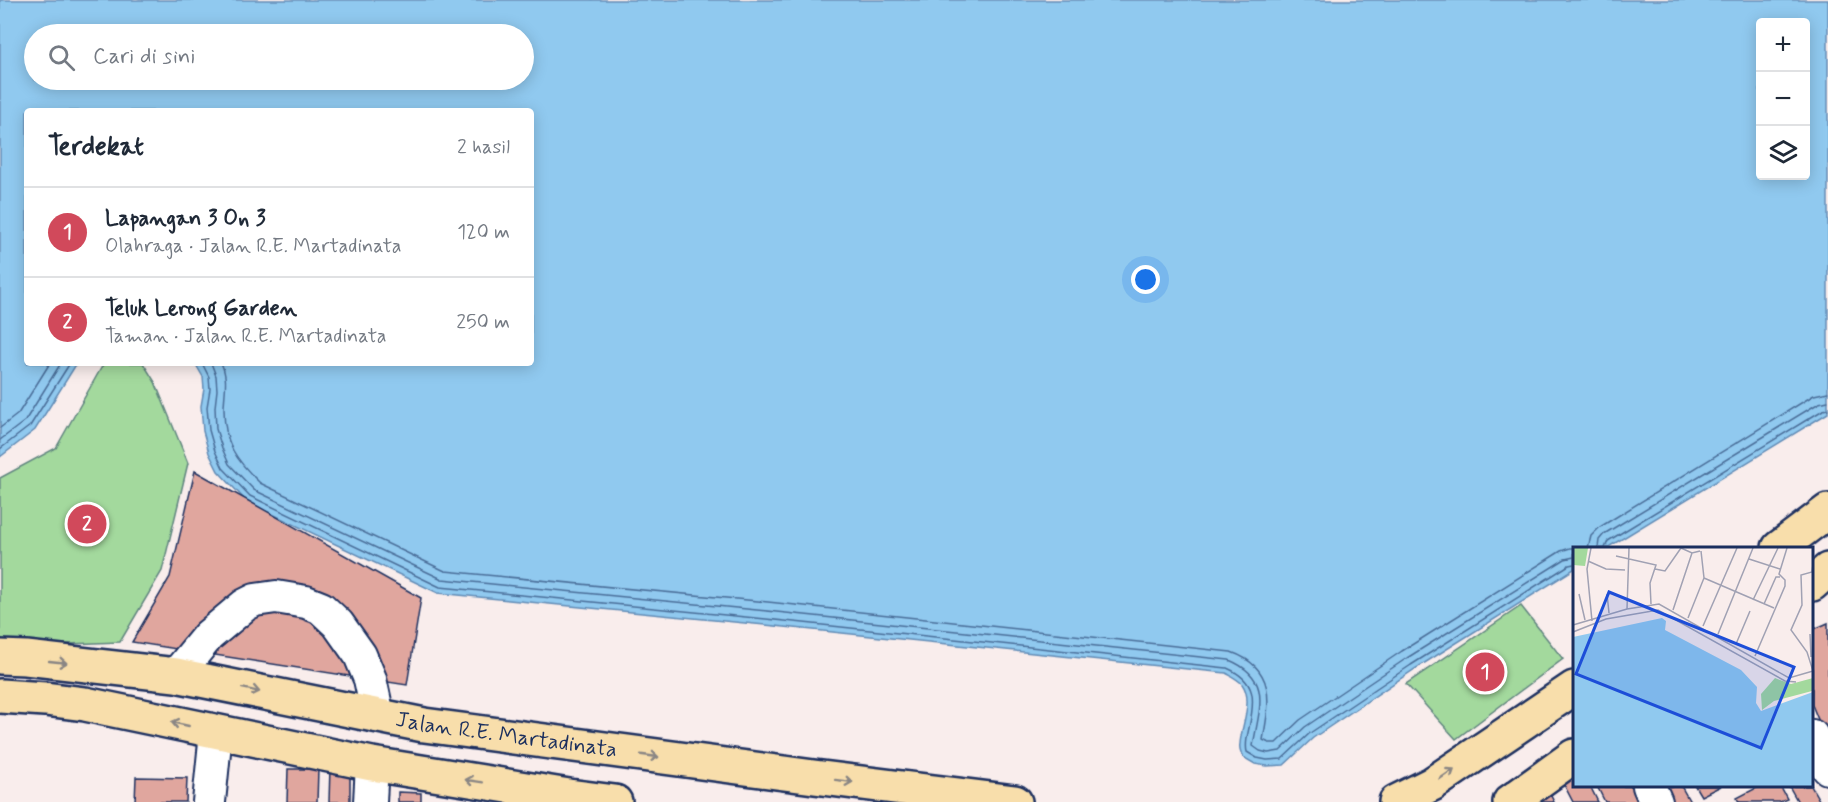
<!DOCTYPE html>
<html lang="id">
<meta charset="utf-8">
<style>
:root{--surface:#fff;--page:#f2f2f3;--text:#1f2937;--muted:#747a83;--line:#e0e1e3;--accent:#d1495b}
body{margin:0;font-family:Mynerve,sans-serif;background:var(--page);color:var(--text)}
.controls{position:absolute;right:18px;top:18px;display:grid;overflow:hidden;border-radius:6px;box-shadow:0 3px 15px #0003}
.controls button{width:54px;height:54px;display:grid;place-items:center;padding:0;border:0;border-bottom:2px solid var(--line);background:var(--surface);color:var(--text);font:30px sans-serif}
.you{position:absolute;left:1146px;top:280px;width:21px;height:21px;margin:-15px;border:4px solid #fff;border-radius:50%;background:#1a73e8;box-shadow:0 0 0 9px #1a73e833}
.badge{display:grid;place-items:center;width:39px;height:39px;border-radius:50%;background:var(--accent);color:#fff;font-size:20px;font-weight:700}
.pin{position:absolute;translate:-50% -50%;border:3px solid #fff;box-shadow:0 2px 6px #0006}
.list{margin:0;padding:0;list-style:none}
h2{display:flex;justify-content:space-between;align-items:center;height:78px;margin:0;padding:0 24px;font-size:26px}
h2 small{font-size:20px;font-weight:400;color:var(--muted)}
.list li{display:grid;grid-template-columns:39px 1fr auto;gap:18px;align-items:center;box-sizing:border-box;height:90px;padding:0 24px;border-top:2px solid var(--line)}
.list b{display:block;font-size:22px;white-space:nowrap}
.list p{margin:0;font-size:20px;white-space:nowrap;color:var(--muted)}
.list em{font-size:20px;font-style:normal;color:var(--muted)}
.icon{flex:none;width:33px;height:33px;fill:none;stroke:currentColor;stroke-width:2;stroke-linecap:round;stroke-linejoin:round}
.map{position:relative;flex:none;width:1828px;height:802px;overflow:hidden}
.search{position:absolute;background:var(--surface);box-shadow:0 3px 15px #0003;left:24px;top:24px;width:510px;height:66px;display:flex;align-items:center;gap:15px;box-sizing:border-box;padding:0 21px;border-radius:33px;color:var(--muted);font-size:22px}
.panel{position:absolute;background:var(--surface);box-shadow:0 3px 15px #0003;left:24px;top:108px;width:510px;height:258px;border-radius:6px}
.map>svg:first-child{display:block}
.green{fill:#a3d99d;stroke:#5f847e;stroke-width:1.5}
.water{fill:#90c9ef;stroke:#618bb5;stroke-width:1.5;fill-rule:evenodd}
.lines{fill:none;stroke-linecap:round;stroke-linejoin:round}
.shore{stroke:#4a6d98;stroke-width:1.5}
.building{fill:#e0a69e;stroke:#1b2f5e;stroke-width:1.5}
.minor-casing{stroke:#1b2f5e;stroke-width:36}
.highway-casing{stroke:#1b2f5e;stroke-width:38}
.minor{stroke:#fff;stroke-width:32}
.highway{stroke:#f8deab;stroke-width:33}
.oneway{stroke:#8a8684}
.labels{text-anchor:middle;dominant-baseline:central;stroke-width:4.5;stroke-linejoin:round;paint-order:stroke}
.street-label{font-size:22px;fill:#1b2f5e;stroke:#fff}
.inset-road{fill:none;stroke:#a0a1b3;stroke-width:1.5}
.view{fill:#1d4ed8;fill-opacity:0.15;stroke:#1d4ed8;stroke-width:3}
.inset-edge{fill:none;stroke:#1b2f5e;stroke-width:3}
</style>
<div class="map">
<svg width="1828" height="802" viewBox="0 0 1828 802">
<rect width="100%" height="100%" fill="#f9edec"/>
<filter id="ink" filterUnits="userSpaceOnUse"><feTurbulence type="fractalNoise" baseFrequency=".0167" numOctaves="2"/><feDisplacementMap in="SourceGraphic" scale="12" xChannelSelector="R" yChannelSelector="G"/><feConvolveMatrix kernelMatrix="1 2 1 2 8 2 1 2 1" color-interpolation-filters="sRGB"/></filter>
<g filter="url(#ink)">
<g class="green">
<polygon points="104,363 143,363 155,382 188,463 162,571 120,642 15,646 0,643 0,478 56,448"/>
<polygon points="1521,606 1563,659 1456,739 1406,684"/>
</g>
<path class="water" d="M 0,0 L 1828,0 L 1828,413 L 1607,548 L 1574,548 L 1574,569 L 1415,669 L 1313,738 L 1284,765 L 1267,766 L 1255,764 L 1243,757 C 1241,753 1239,748 1240,744 C 1241,726 1254,700 1242,684 C 1238,679 1231,676 1226,673 L 765,625 L 438,593 L 247,502 L 218,471 L 209,453 L 203,431 L 201,406 L 204,389 L 203,377 L 195,363 L 531,363 L 531,111 L 27,111 L 27,363 L 77,363 L 35,430 L 0,457 ZM 1760,22 L 1806,22 L 1806,176 L 1760,176 ZM 34,34 L 524,34 L 524,80 L 34,80 Z"/>
<g class="lines">
<g class="shore">
<path d="M 202,363 L 209,377 L 210,389 L 207,407 L 209,430 L 215,451 L 223,468 L 250,496 L 440,587 L 766,619 L 1227,668 C 1257,681 1255,700 1249,728 C 1247,737 1245,744 1247,752 L 1257,758 L 1267,760 L 1282,759 L 1310,733 L 1411,665 L 1569,565 L 1574,564"/>
<path d="M 211,363 L 216,376 L 217,390 L 215,407 L 216,429 L 222,448 L 229,464 L 254,490 L 442,579 L 767,611 L 1229,660 C 1273,678 1259,709 1253,746 L 1260,751 L 1268,753 L 1280,751 L 1305,727 L 1407,658 L 1565,559 L 1574,557"/>
<path d="M 221,363 C 229,379 224,393 224,409 C 224,444 236,460 260,483 L 445,571 L 768,602 L 1231,652 C 1276,668 1270,701 1263,740 L 1269,743 L 1276,743 L 1300,720 L 1402,651 L 1561,551 L 1570,548 L 1579,548"/>
<polyline points="0,428 18,414 50,363"/>
<polyline points="0,440 25,421 61,363"/>
<polyline points="0,449 30,426 70,363"/>
<polyline points="1588,548 1591,536 1600,527 1814,395 1828,392"/>
<polyline points="1598,548 1599,540 1604,534 1819,403 1828,401"/>
<polyline points="1605,548 1608,541 1823,410 1828,409"/>
</g>
</g>
<g class="building">
<polygon points="195,471 421,598 407,685 132,642 170,577"/>
<polygon points="1828,623 1828,726 1822,729 1812,705 1812,630"/>
<polygon points="1574,767 1574,786 1590,786 1598,802 1573,802 1559,775"/>
<polygon points="330,768 350,768 350,802 329,802"/>
<polygon points="288,769 318,769 317,802 287,802"/>
<polygon points="136,777 187,778 186,802 135,802"/>
<polygon points="1597,786 1632,786 1640,802 1605,802"/>
<polygon points="1655,786 1681,786 1690,802 1664,802"/>
<polygon points="1695,786 1721,786 1701,796"/>
<polygon points="1760,786 1780,786 1787,799 1780,802 1739,802 1737,798"/>
<polygon points="1789,786 1811,786 1819,800 1816,802 1798,802"/>
<polygon points="1547,788 1554,802 1528,802"/>
<polygon points="398,792 421,793 421,802 398,802"/>
</g>
<g class="lines">
<g class="minor-casing">
<g id="minor">
<polyline points="176,675 208,636 245,605 255,600 276,597 306,602 321,608 338,624 360,655 370,679 378,716"/>
<polyline points="1812,736 1828,768"/>
<polyline points="1649,786 1656,802"/>
<polyline points="209,802 216,732"/>
<polyline points="370,802 372,764"/>
</g>
</g>
<g class="highway-casing">
<g id="highway">
<polyline points="1779,548 1828,511"/>
<polyline points="1812,584 1828,570"/>
<path id="s1" d="M 0,657 L 26,658 L 176,675 L 424,725 L 814,777 L 1015,802"/>
<polyline points="0,696 45,699 85,704 372,764 569,796 615,802"/>
<polyline points="1396,802 1432,784 1574,688"/>
<polyline points="1510,802 1574,756"/>
</g>
</g>
<use href="#minor" class="minor"/>
<use href="#highway" class="highway"/>
</g>
<defs><path id="oneway-shaft" d="M-6 0H5M1.5-3L5.5 0L1.5 3" fill="none" stroke-width="1.6" stroke-linecap="round" stroke-linejoin="round" transform="scale(1.5)"/></defs>
<g class="oneway">
<use href="#oneway-shaft" transform="translate(58 662) rotate(6)"/>
<use href="#oneway-shaft" transform="translate(251 690) rotate(12)"/>
<use href="#oneway-shaft" transform="translate(180 724) rotate(-167)"/>
<use href="#oneway-shaft" transform="translate(650 756) rotate(8)"/>
<use href="#oneway-shaft" transform="translate(1447 774) rotate(-34)"/>
<use href="#oneway-shaft" transform="translate(474 781) rotate(-171)"/>
<use href="#oneway-shaft" transform="translate(844 781) rotate(7)"/>
</g>
</g>
<g class="labels">
<g class="street-label">
<text stroke="none"><textPath href="#s1" startOffset="513">Jalan R.E. Martadinata</textPath></text>
</g>
</g>
<g transform="translate(1573 547)">
<rect width="240" height="240" fill="#f9edec"/>
<path d="M 0,1 L 15,1 L 12,19 L 0,18 ZM 202,131 L 218,137 L 240,131 L 239,144 L 201,154 L 189,163 L 188,147 Z" fill="#a3d99d"/>
<path d="M 89,71 L 93,74 L 92,83 L 168,123 L 184,140 L 183,156 L 188,164 L 240,145 L 240,239 L 0,239 L 0,90 Z" fill="#90c9ef"/>
<path class="inset-road" d="M 18,1 L 14,22 L 19,74M 108,1 L 119,6 L 127,4M 43,9 L 83,18 L 77,36 L 78,57M 176,12 L 207,22M 15,14 L 33,22 L 52,23M 82,22 L 92,24 L 108,1M 131,31 L 201,61M 6,47 L 12,73M 34,47 L 36,66M 180,53 L 205,1M 191,57 L 203,30 L 207,30M 54,62 L 56,1M 100,63 L 119,6M 115,71 L 131,31 L 128,4M 0,78 L 54,62 L 86,57 L 216,131 L 240,124M 130,79 L 164,1M 0,85 L 33,72 L 85,63 L 212,134 L 223,135M 145,87 L 180,1M 237,87 L 238,110M 163,97 L 177,64M 182,109 L 212,39 L 212,33 L 206,27 L 214,1M 240,124 L 234,105 L 218,83 L 229,58 L 228,28 L 239,25 L 240,17"/>
<path class="view" d="M 36,45 L 221,120 L 188,201 L 3,127 Z"/>
<rect width="240" height="240" class="inset-edge"/>
</g>
</svg>
<div class="controls">
<button>+</button>
<button>−</button>
<button><svg class="icon" aria-label="layers" viewBox="0 0 24 24"><path d="M12 4l9 5-9 5-9-5zM3 14l9 5 9-5"/></svg></button>
</div>
<div class="you"></div>
<div class="pin badge" style="left:1485px;top:672px">1</div>
<div class="pin badge" style="left:87px;top:524px">2</div>
<div class="search"><svg class="icon" aria-label="search" viewBox="0 0 24 24"><circle cx="10" cy="10" r="6"/><path d="M15 15l6 6"/></svg>Cari di sini</div>
<section class="panel">
<h2>Terdekat<small>2 hasil</small></h2>
<ul class="list">
<li><span class="badge">1</span><div><b>Lapangan 3 On 3</b><p>Olahraga · Jalan R.E. Martadinata</p></div><em>120 m</em></li>
<li><span class="badge">2</span><div><b>Teluk Lerong Garden</b><p>Taman · Jalan R.E. Martadinata</p></div><em>250 m</em></li>
</ul>
</section>
</div>
